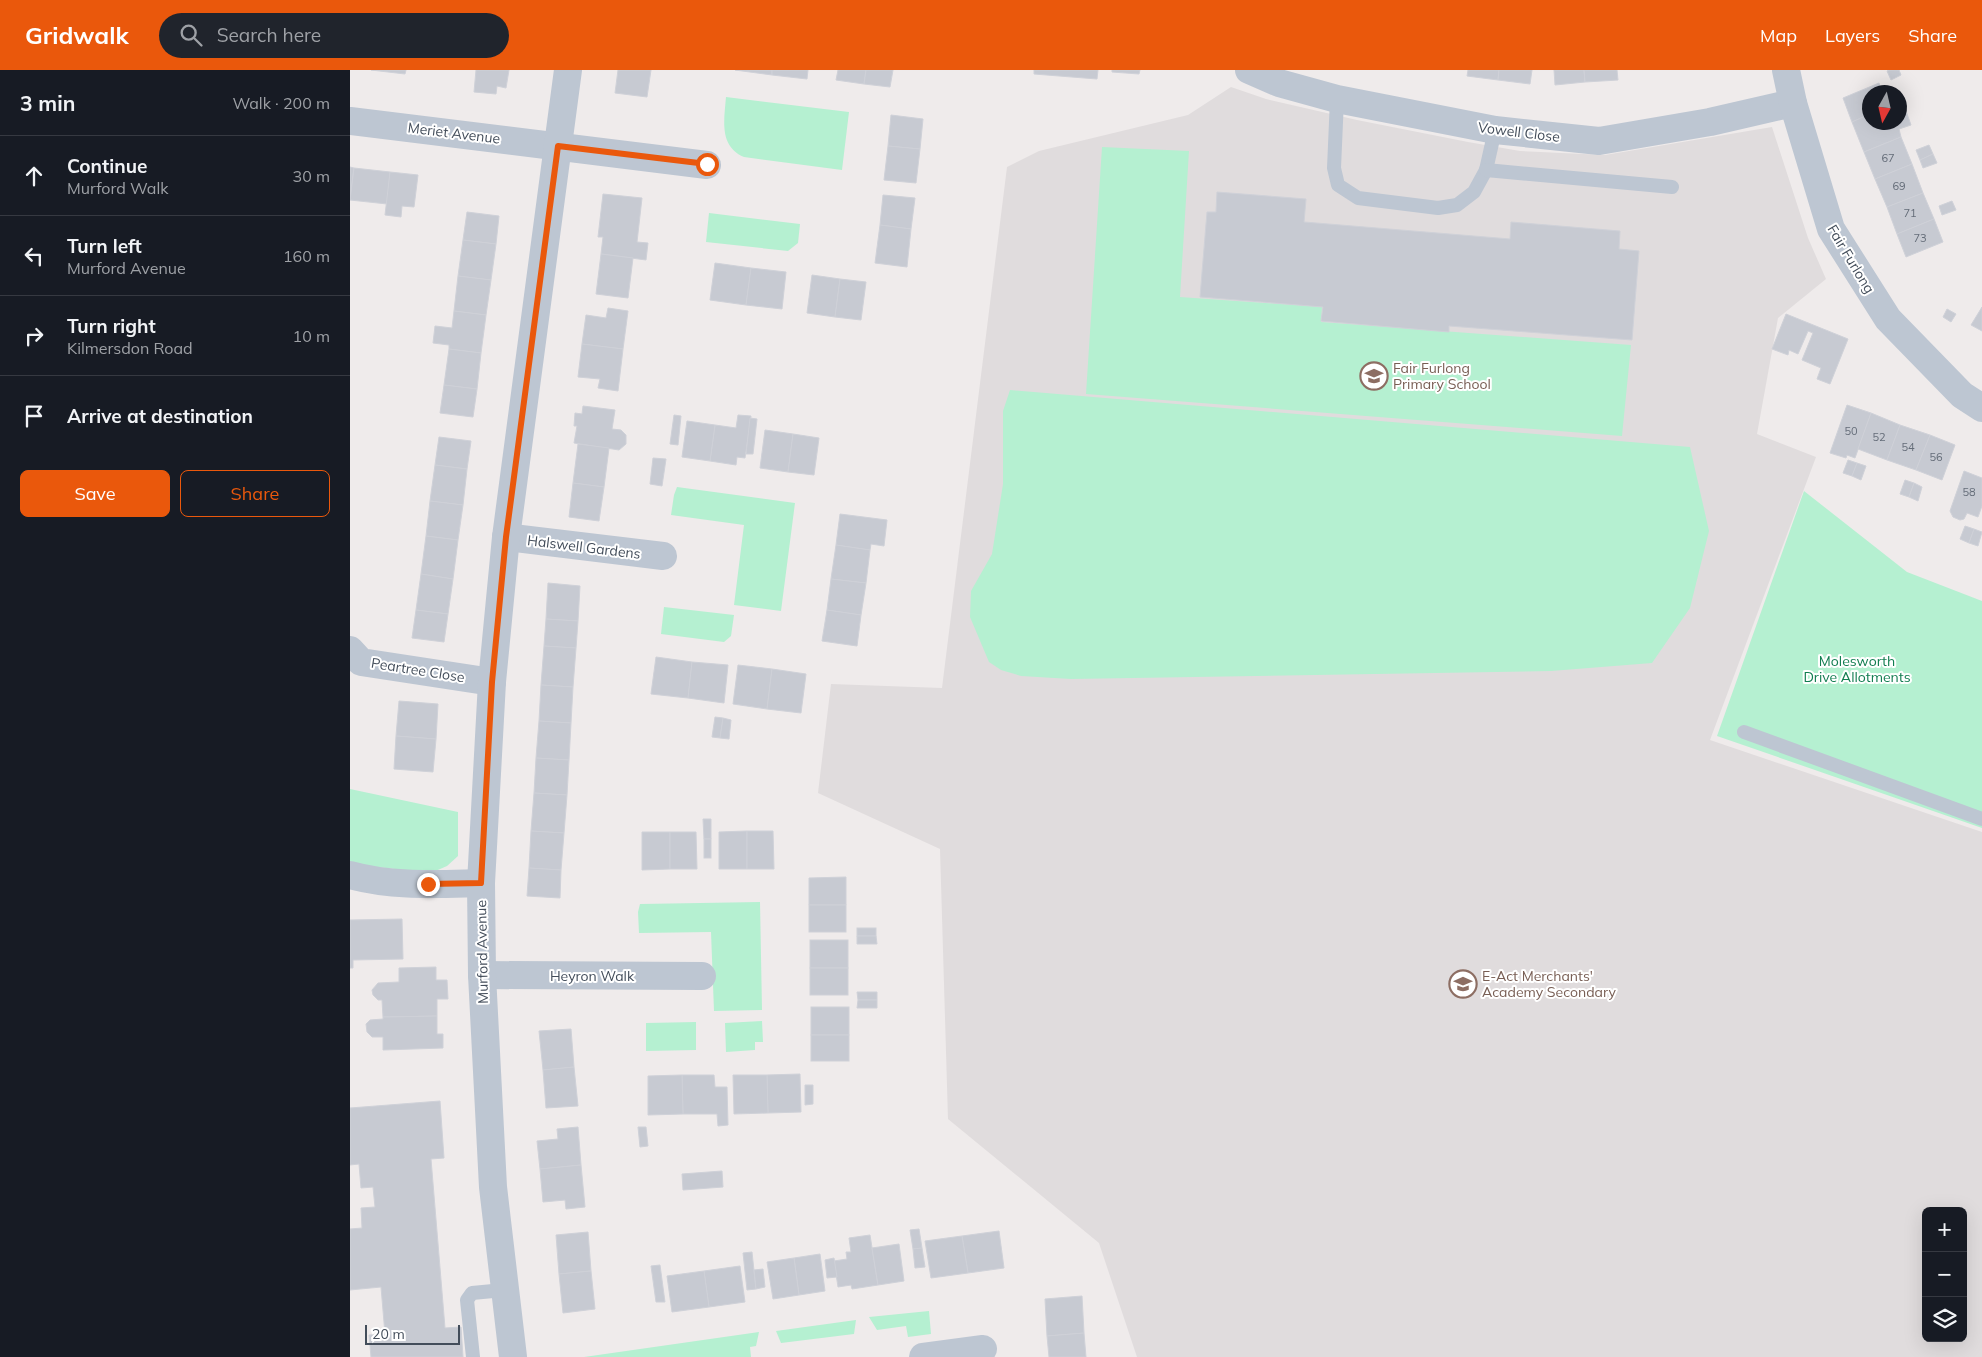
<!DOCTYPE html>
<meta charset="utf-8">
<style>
:root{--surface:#171b24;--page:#20242c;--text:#f1f3f6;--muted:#9ea1a6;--line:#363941;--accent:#ea580c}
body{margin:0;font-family:Mulish,sans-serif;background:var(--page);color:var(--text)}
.controls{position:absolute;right:15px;bottom:15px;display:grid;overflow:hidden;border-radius:8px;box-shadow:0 5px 20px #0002}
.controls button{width:45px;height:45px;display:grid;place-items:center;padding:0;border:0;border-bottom:1px solid var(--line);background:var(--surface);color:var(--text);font:25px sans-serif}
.compass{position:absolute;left:1512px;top:15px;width:45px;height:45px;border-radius:50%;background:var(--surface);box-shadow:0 5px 20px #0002;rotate:188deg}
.scale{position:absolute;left:15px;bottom:12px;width:95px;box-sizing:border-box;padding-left:5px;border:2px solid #434d5a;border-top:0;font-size:14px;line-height:18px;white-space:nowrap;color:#434d5a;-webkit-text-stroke:4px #fff;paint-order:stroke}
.stop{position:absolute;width:15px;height:15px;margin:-11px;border:4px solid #ea580c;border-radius:50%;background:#fff}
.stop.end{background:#ea580c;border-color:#fff;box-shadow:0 1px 5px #0008}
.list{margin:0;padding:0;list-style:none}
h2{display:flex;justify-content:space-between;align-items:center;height:65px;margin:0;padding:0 20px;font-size:21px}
h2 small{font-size:16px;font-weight:400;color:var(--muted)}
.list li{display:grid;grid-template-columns:32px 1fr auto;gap:15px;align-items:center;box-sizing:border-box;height:80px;padding:0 20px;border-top:1px solid var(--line)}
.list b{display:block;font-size:19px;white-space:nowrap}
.list p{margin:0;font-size:16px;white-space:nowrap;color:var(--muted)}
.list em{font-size:16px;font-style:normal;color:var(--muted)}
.actions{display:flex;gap:10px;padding:15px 20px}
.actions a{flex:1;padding:11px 0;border:1px solid var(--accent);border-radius:8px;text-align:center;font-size:18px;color:var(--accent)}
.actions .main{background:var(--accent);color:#fff}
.icon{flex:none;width:28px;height:28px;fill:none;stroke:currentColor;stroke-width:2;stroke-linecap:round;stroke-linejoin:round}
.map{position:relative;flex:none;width:1632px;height:1287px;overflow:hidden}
header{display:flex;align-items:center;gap:30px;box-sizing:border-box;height:70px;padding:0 25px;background:var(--accent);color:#fff}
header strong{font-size:24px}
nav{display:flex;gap:28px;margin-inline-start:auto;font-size:18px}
.search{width:350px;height:45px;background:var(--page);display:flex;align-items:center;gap:12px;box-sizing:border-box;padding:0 18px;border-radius:28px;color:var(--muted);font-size:19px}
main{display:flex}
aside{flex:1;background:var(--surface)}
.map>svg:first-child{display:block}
.education{fill:#e0dcdd;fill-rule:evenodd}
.green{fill:#b5f0d1}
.building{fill:#c7cad2;stroke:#cfd1d8}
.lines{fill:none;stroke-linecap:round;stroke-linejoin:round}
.service{stroke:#bdc6d2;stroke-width:14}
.minor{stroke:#bdc6d2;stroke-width:28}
.route{stroke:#ea580c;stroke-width:6}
.labels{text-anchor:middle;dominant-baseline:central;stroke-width:4;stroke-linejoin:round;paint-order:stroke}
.number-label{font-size:11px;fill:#646c78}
.street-label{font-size:14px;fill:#434d5a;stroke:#fff}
.education-label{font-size:14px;fill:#785e54;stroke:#fff;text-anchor:start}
.park-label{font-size:14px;fill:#117d50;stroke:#fff}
</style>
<header>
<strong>Gridwalk</strong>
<div class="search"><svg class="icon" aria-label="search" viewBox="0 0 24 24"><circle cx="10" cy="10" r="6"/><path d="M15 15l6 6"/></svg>Search here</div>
<nav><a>Map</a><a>Layers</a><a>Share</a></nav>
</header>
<main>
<aside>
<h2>3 min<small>Walk · 200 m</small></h2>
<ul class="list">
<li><svg class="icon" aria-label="ahead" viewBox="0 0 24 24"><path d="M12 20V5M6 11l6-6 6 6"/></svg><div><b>Continue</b><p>Murford Walk</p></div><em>30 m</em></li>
<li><svg class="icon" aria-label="left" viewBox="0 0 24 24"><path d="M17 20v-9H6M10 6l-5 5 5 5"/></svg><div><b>Turn left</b><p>Murford Avenue</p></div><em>160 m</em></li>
<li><svg class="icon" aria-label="right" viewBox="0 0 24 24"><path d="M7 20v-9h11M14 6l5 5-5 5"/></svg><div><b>Turn right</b><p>Kilmersdon Road</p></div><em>10 m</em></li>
<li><svg class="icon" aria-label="arrive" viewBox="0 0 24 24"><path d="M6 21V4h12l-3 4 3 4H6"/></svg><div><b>Arrive at destination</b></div></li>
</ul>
<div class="actions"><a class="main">Save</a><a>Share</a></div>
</aside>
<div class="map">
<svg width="1632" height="1287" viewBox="0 0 1632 1287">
<rect width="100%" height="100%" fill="#efebeb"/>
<path class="education" d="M 881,17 L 916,29 L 1007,50 L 1118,72 L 1170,81 L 1255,85 L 1422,57 L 1458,168 L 1476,209 L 1428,248 L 1407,364 L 1466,387 L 1360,670 L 1632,762 L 1632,1287 L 787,1287 L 749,1173 L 598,1049 L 590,779 L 468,723 L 481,614 L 592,618 L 657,97 L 689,81 L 838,45 ZM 1576,1141 L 1613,1141 L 1613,1268 L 1576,1268 Z"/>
<g class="green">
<path d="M 376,27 L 499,42 L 492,100 L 394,87 C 369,76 374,51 376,27 Z"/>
<polygon points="752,77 839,81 830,227 972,237 971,252 1281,275 1272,366 736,324"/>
<polygon points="359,143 450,154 448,173 438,181 356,172"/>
<polygon points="660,320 1340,377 1359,461 1340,538 1302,593 1201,601 721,609 671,606 651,600 639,592 620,547 621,521 642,484 653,414 653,341"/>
<polygon points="327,417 445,433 431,541 384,535 394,455 321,445 324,425"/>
<polygon points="1454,421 1557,502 1632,531 1632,758 1367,666"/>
<polygon points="314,537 384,545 381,566 374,572 311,564"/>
<polygon points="0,719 108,742 108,786 97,796 81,803 0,794"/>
<polygon points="410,832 412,940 364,941 361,862 289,863 288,842 290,834"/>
<polygon points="412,951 413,972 405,972 405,980 376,982 375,953"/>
<polygon points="346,952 346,980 296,981 296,953"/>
<polygon points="579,1241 581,1264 558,1267 556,1256 527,1260 519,1247"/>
<polygon points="506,1250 504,1264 431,1273 426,1261"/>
<polygon points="409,1262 406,1276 400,1277 401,1287 234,1287"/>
</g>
<g class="building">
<polygon points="21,0 56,0 55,4"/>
<polygon points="126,0 159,0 156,18 147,16 146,24 124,22"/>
<polygon points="268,0 301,0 297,27 265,23"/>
<polygon points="385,0 422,0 422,5"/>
<polygon points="422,0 458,0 457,9 422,5"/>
<polygon points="488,0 516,0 514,14 486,10"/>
<polygon points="516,0 543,0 540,17 514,14"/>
<polygon points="684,0 748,0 747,9 684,4"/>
<polygon points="762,0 790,0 789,4 762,2"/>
<polygon points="1118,0 1149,0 1148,10 1117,6"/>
<polygon points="1149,0 1182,0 1180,14 1148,10"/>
<polygon points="1204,0 1234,0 1235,12 1205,15"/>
<polygon points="1234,0 1267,0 1268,10 1235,12"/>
<polygon points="1539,0 1549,0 1551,5 1541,10 1537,1"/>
<polygon points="1529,13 1532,22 1520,22 1520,44 1502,52 1493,28"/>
<polygon points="1550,34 1553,42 1556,41 1561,55 1549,59 1551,67 1514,82 1502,52 1520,44 1520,52 1550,52"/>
<polygon points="541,45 573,49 570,79 538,76"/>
<polygon points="1551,67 1562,94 1525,109 1514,82"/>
<polygon points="1579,75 1583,84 1570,90 1566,80"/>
<polygon points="538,76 570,79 566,113 534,110"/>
<polygon points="1583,84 1587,93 1573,98 1570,90"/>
<polygon points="1562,94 1573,123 1537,137 1525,109"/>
<polygon points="0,97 4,98 0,129"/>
<polygon points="4,98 40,102 37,134 0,130"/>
<polygon points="40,102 68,105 64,137 52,136 51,147 35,145"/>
<polygon points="867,122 956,129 954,152 1160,169 1161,152 1270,161 1269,179 1289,181 1282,270 1099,256 1099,262 971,251 973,237 850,227 857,142 866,142"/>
<polygon points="1573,123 1584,149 1547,164 1537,137"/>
<polygon points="253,124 292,128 287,172 298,173 296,190 251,184 253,167 248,167"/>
<polygon points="533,125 565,128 561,159 530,155"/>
<polygon points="1602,131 1606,140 1592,145 1589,136"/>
<polygon points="117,142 149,146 146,174 113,170"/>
<polygon points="1584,149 1593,172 1556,187 1547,164"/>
<polygon points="530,155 561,159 557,197 525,193"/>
<polygon points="113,170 146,174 141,210 108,206"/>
<polygon points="251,184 283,188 278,228 246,224"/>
<polygon points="365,193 401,198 396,235 360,230"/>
<polygon points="401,198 436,202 432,239 396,235"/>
<polygon points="462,205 490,209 485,247 457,243"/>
<polygon points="108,206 141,210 136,245 104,241"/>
<polygon points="490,209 516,212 511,250 485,247"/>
<polygon points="1632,237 1632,261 1621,255"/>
<polygon points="258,238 278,241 273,279 232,274 236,245 256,248"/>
<polygon points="1597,239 1606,244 1601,252 1593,247"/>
<polygon points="104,241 136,245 131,283 99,279 99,275 83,273 85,256 102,258"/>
<polygon points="1436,244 1498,269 1480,314 1467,309 1471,298 1452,290 1463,263 1458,261 1448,284 1439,280 1438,285 1422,279"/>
<polygon points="232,274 273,279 268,321 248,318 250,309 228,307"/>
<polygon points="99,279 131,283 127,319 94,315"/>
<polygon points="94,315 127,319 123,347 90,343"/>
<polygon points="1497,335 1521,343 1505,388 1497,385 1496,388 1480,383"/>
<polygon points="233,336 265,340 262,359 271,360 276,365 276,374 269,380 224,373 227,356 224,356 225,343 232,344"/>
<polygon points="1521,343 1550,355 1537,390 1508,379"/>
<polygon points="324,345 331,346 328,375 320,374"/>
<polygon points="388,345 401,346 395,388 387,387 386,395 360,391 365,355 386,358"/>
<polygon points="400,348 407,349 403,384 396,384"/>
<polygon points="337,351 365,355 360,391 332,387"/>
<polygon points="1550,355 1580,365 1566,400 1537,390"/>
<polygon points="415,360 443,364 438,402 410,398"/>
<polygon points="443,364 469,368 464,405 438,402"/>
<polygon points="1580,365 1605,375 1592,410 1566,400"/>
<polygon points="89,367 121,371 117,399 85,395"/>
<polygon points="228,374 259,378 254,417 223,413"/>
<polygon points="303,388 316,389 312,416 300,414"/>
<polygon points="1498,390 1507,393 1502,406 1493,403"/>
<polygon points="1507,393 1516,396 1511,410 1502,406"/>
<polygon points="85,395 117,399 113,435 80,431"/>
<polygon points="1614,401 1632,408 1632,436 1628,447 1617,443 1614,449 1610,450 1603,447 1600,441"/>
<polygon points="1555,410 1564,413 1559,427 1550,424"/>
<polygon points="223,413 254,417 249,451 219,447"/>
<polygon points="1564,413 1572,417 1568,431 1559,427"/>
<polygon points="80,431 113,435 108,470 76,466"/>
<polygon points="490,444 537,450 534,476 521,474 520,480 486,475"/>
<polygon points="1615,456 1624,459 1619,473 1610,469"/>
<polygon points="1624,459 1632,462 1628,476 1619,473"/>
<polygon points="76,466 108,470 103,509 71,504"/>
<polygon points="486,475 520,480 516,513 481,509"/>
<polygon points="71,504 103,509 98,544 66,540"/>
<polygon points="481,509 516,513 511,545 477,540"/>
<polygon points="198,513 230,516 228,551 196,549"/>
<polygon points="66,540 98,544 94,572 62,568"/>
<polygon points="477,540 511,545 507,576 472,571"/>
<polygon points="196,549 228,551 226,578 194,576"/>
<polygon points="194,576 226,578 223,617 191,615"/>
<polygon points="306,587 342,592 338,628 301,624"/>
<polygon points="342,592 378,595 374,633 338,628"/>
<polygon points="388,595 422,599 417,639 383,634"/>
<polygon points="422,599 456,604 451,643 417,639"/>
<polygon points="191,615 223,617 221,653 189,651"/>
<polygon points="49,631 88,634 86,669 46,666"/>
<polygon points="365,647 373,648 370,668 362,667"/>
<polygon points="373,648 381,650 379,669 370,668"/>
<polygon points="189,651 221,653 219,690 186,688"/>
<polygon points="46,666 86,669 83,702 44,699"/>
<polygon points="186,688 219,690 217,725 184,723"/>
<polygon points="184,723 217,725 214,763 181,761"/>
<polygon points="353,749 361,749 361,769 354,769"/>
<polygon points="181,761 214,763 211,800 179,798"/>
<polygon points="397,761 397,799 369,799 369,762"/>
<polygon points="397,761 423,761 424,799 397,799"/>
<polygon points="292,762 320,762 320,799 292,800"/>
<polygon points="320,762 346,762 347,799 320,799"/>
<rect x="354" y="769" width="7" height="19"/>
<polygon points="179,798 211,800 210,828 177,826"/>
<polygon points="496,807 496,835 459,835 459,808"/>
<rect x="459" y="835" width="37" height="27"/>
<polygon points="52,849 53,889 3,890 3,898 0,898 0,850"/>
<rect x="507" y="858" width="19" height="8"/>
<polygon points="507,866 526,866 527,874 507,874"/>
<rect x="460" y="870" width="38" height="28"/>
<polygon points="86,897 86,910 97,910 98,929 87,929 87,946 33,947 32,930 28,930 23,925 22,920 28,913 49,912 49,898"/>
<rect x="460" y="898" width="38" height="27"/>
<polygon points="507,922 527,922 527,930 508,930"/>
<polygon points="508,930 527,930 527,938 507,938"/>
<rect x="461" y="937" width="38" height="28"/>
<polygon points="87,946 87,964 93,964 93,978 33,980 33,967 22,967 17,962 16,954 20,950 33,949 33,947"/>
<polygon points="221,959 224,997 193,1000 189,961"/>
<rect x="461" y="965" width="38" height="26"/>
<polygon points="224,997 228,1036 196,1038 193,1000"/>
<polygon points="450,1004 451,1042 418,1043 417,1005"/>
<polygon points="332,1005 364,1005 365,1017 377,1017 378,1055 368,1056 367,1044 333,1044"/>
<polygon points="332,1005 333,1044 298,1045 298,1006"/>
<polygon points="383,1005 417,1005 418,1043 384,1044"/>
<polygon points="455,1015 463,1015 463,1034 455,1035"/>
<polygon points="90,1031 94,1088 81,1089 95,1258 111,1257 113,1287 21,1287 19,1265 35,1264 31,1217 0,1220 0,1159 12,1158 11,1138 25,1137 23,1117 11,1118 9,1094 0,1095 0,1038"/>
<polygon points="228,1057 231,1095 190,1099 187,1071 208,1069 207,1059"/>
<polygon points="288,1057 296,1057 298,1076 290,1077"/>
<polygon points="231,1095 235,1137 216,1139 215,1130 193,1132 190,1099"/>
<polygon points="372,1101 373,1117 333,1120 332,1104"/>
<polygon points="569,1159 572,1178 563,1179 560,1160"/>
<polygon points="649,1161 654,1198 618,1203 612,1166"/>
<polygon points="238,1162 241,1201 209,1204 206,1165"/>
<polygon points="520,1165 528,1215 502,1219 501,1215 488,1217 484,1191 497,1189 496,1182 501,1182 499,1168"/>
<polygon points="612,1166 618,1203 581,1208 575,1171"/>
<polygon points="549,1174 554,1211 528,1215 522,1178"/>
<polygon points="572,1178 575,1197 565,1198 563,1179"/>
<polygon points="402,1182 406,1219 397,1220 393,1183"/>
<polygon points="470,1184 475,1221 449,1225 444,1188"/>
<polygon points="444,1188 449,1225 423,1229 417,1192"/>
<polygon points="484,1188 487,1207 477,1208 475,1190"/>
<polygon points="310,1195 315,1232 306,1232 301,1196"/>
<polygon points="390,1196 395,1232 359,1237 354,1201"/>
<polygon points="413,1199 415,1217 406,1219 404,1200"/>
<polygon points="241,1201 245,1239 213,1243 209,1204"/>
<polygon points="354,1201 359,1237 322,1242 317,1206"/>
<polygon points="732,1226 734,1263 697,1266 695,1229"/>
<polygon points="734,1263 736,1287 699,1287 697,1266"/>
</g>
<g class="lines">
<g class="service">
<polyline points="987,29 984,98 988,115 1008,128 1088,138 1107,135 1124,122 1136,100 1145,60"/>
<polyline points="1136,100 1322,117"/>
<polyline points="1394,662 1632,749"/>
<polyline points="123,1287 117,1230 122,1223 154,1220"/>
</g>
<g class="minor">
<polyline points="899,0 929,13 987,29 1145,60 1249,71 1360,52 1443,33"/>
<polyline points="1436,0 1443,33 1481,159 1538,249 1612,325 1632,338"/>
<polyline points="0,51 357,95"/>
<polyline points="156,467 313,486"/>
<polyline points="0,580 11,592 142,612"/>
<path d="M 0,805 C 43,817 87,814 131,813"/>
<polyline points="132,905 352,906"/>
<polyline points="163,1287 143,1117 132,905 131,813 142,612 156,467 218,0"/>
<polyline points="573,1287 633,1279"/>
</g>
</g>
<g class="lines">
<polyline class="route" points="78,814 131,813 142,612 156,467 208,76 357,94"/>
</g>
<defs>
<g id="school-ring" transform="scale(1.4375)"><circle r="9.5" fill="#fff" stroke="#8d6e63" stroke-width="1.5"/><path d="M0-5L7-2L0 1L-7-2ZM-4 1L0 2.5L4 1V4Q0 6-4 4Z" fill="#8d6e63"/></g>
</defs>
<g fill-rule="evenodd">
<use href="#school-ring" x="1024" y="306"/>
<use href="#school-ring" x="1113" y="914"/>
</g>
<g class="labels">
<g class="number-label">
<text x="1538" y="88">67</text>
<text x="1549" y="116">69</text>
<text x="1560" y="143">71</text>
<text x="1570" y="168">73</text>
<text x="1501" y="361">50</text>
<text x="1529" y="367">52</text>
<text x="1558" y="377">54</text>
<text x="1586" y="387">56</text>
<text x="1619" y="422">58</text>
</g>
<g class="street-label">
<text transform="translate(1169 62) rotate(7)">Vowell Close</text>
<text transform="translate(104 63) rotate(7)">Meriet Avenue</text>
<text transform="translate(1501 189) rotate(59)">Fair Furlong</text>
<text transform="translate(234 477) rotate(7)">Halswell Gardens</text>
<text transform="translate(68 600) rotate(9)">Peartree Close</text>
<text transform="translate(132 882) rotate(-91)">Murford Avenue</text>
<text x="242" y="906">Heyron Walk</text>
</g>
<g class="education-label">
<text x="1043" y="298">Fair Furlong<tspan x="1043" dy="16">Primary School</tspan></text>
<text x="1132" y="906">E-Act Merchants'<tspan x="1132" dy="16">Academy Secondary</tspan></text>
</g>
<g class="park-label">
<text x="1507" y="591">Molesworth<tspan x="1507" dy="16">Drive Allotments</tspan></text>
</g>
</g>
</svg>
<div class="controls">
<button>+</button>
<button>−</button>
<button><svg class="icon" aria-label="layers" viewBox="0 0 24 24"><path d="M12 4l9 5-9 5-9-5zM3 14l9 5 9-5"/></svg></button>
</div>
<svg class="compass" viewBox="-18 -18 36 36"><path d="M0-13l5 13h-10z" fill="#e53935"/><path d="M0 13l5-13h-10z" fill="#9ea1a6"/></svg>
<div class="scale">20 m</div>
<div class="stop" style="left:357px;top:94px"></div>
<div class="stop end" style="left:78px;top:814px"></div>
</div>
</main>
